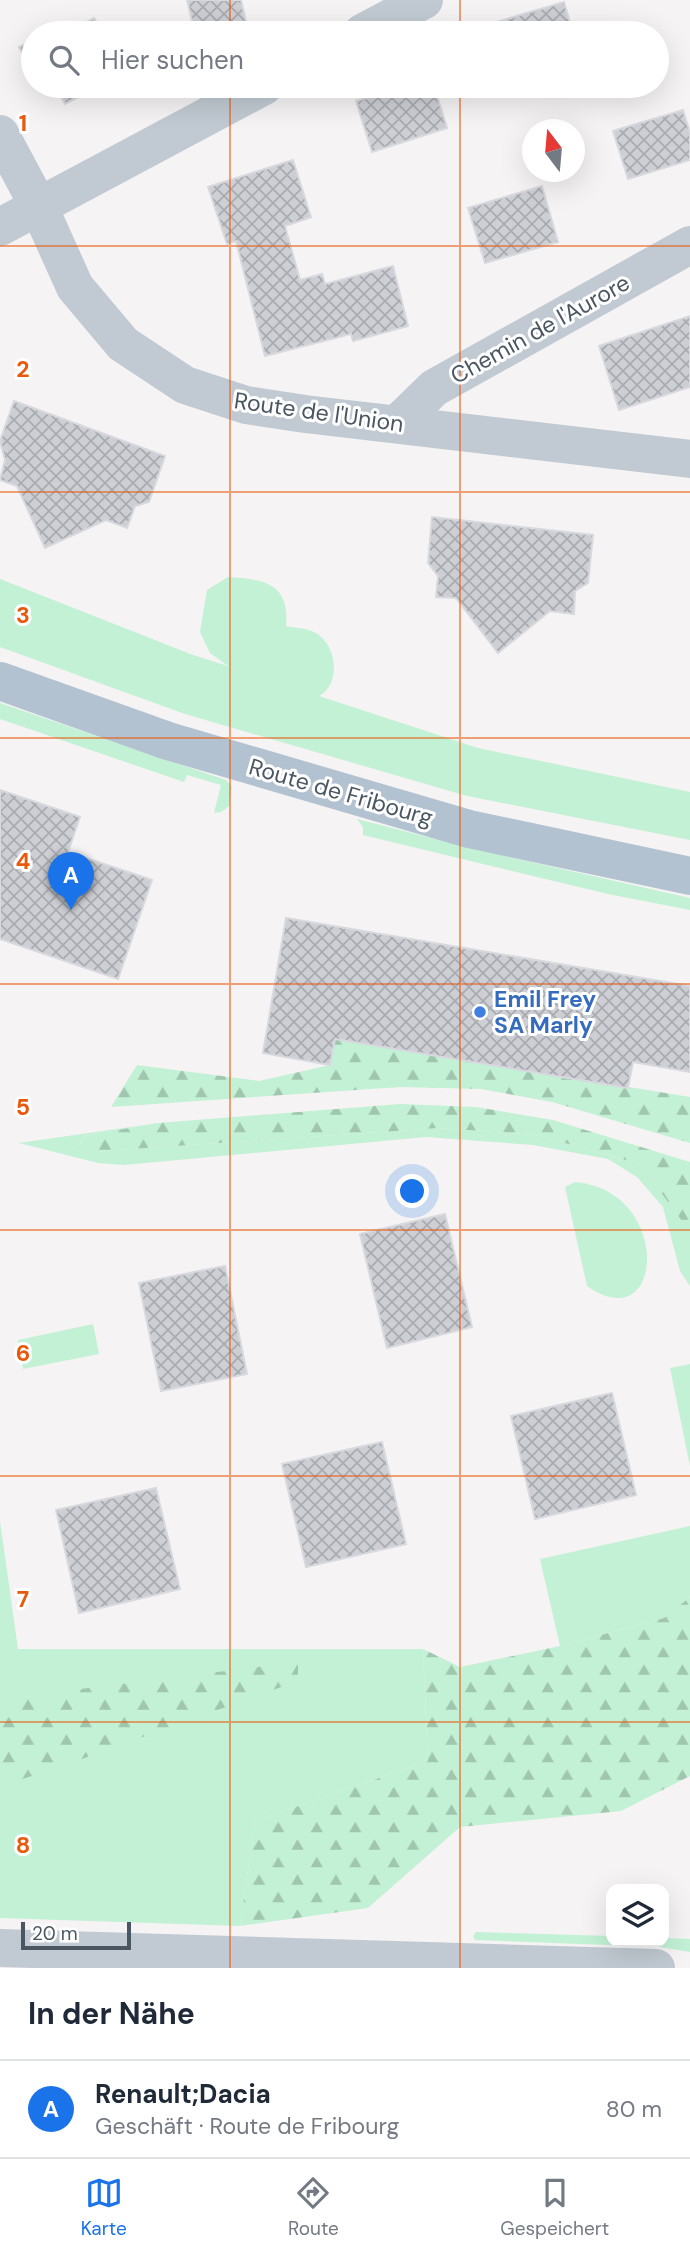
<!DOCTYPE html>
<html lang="de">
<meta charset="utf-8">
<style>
:root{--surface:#fff;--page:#f2f2f3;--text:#1f2937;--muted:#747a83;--line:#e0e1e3;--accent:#1a73e8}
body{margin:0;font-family:"DM Sans",sans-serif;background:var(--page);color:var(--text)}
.controls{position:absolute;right:21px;bottom:21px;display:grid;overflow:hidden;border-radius:14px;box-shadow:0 7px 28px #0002}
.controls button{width:63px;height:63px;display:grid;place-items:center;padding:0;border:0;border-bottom:2px solid var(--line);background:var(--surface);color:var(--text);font:35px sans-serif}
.compass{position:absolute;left:522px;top:119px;width:63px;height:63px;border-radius:50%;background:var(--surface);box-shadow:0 7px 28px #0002;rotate:344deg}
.scale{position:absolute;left:21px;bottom:18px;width:110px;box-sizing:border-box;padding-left:7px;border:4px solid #4a5661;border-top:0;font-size:19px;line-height:24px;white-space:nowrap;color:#4a5661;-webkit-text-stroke:5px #fff;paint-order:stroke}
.you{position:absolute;left:413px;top:1192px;width:24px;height:24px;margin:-18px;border:5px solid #fff;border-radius:50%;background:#1a73e8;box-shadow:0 0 0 10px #1a73e833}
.badge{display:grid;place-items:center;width:46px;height:46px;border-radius:50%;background:var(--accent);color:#fff;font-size:23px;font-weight:700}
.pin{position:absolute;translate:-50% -58px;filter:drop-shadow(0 2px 4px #0008)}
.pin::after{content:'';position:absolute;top:37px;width:24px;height:21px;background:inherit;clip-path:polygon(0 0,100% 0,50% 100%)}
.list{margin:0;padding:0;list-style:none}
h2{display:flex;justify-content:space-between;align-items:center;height:91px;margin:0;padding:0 28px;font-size:30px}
h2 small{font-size:23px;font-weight:400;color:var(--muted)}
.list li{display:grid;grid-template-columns:46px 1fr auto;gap:21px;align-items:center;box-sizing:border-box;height:98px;padding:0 28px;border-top:2px solid var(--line)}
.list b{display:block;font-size:26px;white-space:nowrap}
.list p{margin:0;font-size:23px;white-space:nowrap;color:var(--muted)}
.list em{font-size:23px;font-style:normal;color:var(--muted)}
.icon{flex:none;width:38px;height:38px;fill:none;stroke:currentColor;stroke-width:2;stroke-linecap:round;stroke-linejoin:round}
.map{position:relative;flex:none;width:690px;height:1968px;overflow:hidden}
.search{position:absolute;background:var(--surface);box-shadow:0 7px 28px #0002;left:21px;right:21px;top:21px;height:77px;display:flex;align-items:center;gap:18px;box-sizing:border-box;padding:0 24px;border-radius:38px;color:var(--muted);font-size:26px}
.sheet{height:189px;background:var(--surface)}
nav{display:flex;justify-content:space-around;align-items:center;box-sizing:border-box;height:98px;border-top:2px solid var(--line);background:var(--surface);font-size:19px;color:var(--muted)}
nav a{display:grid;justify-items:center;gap:4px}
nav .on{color:var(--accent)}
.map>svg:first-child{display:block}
.green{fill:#c3f1d5}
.forest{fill:url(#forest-firs)}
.building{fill:url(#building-cross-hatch);stroke:#d7d9de;stroke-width:2}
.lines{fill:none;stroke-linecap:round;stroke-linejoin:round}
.minor{stroke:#c1cad2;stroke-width:38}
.major{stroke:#b3c2d1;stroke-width:38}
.grid{fill:none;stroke:#e8590c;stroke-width:2;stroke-opacity:0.55}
.shop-dot{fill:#3f7fe0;stroke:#fff;stroke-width:2.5}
.labels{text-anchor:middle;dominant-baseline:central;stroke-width:6;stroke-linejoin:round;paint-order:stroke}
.street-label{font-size:23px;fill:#4a5661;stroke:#fff}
.shop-label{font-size:23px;font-weight:bold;fill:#366cbe;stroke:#fff;text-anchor:start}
.grid-label{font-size:23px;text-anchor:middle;font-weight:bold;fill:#e8590c;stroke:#fff;stroke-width:6;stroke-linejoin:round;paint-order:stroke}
</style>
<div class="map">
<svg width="690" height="1968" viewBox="0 0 690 1968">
<defs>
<pattern id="forest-firs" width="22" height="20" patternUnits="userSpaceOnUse" patternTransform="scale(1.75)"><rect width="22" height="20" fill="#c3f1d5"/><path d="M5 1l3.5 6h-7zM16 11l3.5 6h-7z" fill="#a0c6b0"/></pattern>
<pattern id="building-cross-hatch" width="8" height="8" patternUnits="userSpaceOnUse" patternTransform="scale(1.75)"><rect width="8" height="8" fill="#cdcfd5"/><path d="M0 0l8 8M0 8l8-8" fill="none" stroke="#a8abb0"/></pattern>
</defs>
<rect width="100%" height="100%" fill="#f5f3f3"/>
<g class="green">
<path d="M 228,577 C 264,579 290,583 286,626 C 295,628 306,628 314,632 C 337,643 342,684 319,696 L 478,748 L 690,792 L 690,840 L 467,796 L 185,714 L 0,647 L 0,579 L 193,655 L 228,666 L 210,653 L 200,632 L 207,590 Z"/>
<polygon points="0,703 226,780 232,786 229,806 221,812 214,813 221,785 187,775 184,782 0,719"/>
<polygon points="357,819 478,850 690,898 690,910 608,894 363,835 363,827"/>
<polygon points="158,1123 84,1136 79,1145 102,1151 439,1128 536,1135 640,1164 685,1224 690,1224 690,1286 680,1271 663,1207 637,1177 608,1159 533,1145 426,1137 124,1165 98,1163 19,1143"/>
<path d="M 575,1182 C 673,1190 665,1341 587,1286 L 565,1187 Z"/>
<polygon points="93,1324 99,1354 23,1369 18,1340"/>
<polygon points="690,1364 690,1466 670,1368"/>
<polygon points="0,1521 18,1649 423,1649 428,1761 255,1821 240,1926 0,1918"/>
<polygon points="690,1526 690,1597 664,1618 560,1646 540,1559"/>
<polygon points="476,1932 611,1936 611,1942 664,1942 664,1938 690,1939 690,1952 660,1947 475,1940 473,1936"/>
</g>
<g class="forest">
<polygon points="335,1039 690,1097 690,1143 552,1102 481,1089 400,1087 111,1107 137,1065 259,1081 330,1065"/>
<polygon points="400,1104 476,1107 553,1120 690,1162 690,1224 685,1225 640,1164 536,1135 439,1128 102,1151 79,1146 84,1136 158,1123"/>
<polygon points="690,1597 690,1776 621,1811 460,1827 368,1908 240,1926 255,1821 428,1761 423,1649 460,1667 560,1646 664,1618"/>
<polygon points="298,1662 298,1681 54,1769 0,1786 0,1699"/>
</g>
<g class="building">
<polygon points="187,0 241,0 247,26 216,33 195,33"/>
<polygon points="564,2 573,33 484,33 483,26"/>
<polygon points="94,18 103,33 66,33"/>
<polygon points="33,40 33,73 19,47"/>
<polygon points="55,86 99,86 65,104"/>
<polygon points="405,86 434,86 447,128 372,152 356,101"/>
<polygon points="683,110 690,133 690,160 628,179 613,131"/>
<polygon points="293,160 311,217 285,226 300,280 322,274 325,284 393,266 408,326 353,341 351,334 265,356 236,241 227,244 208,187"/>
<polygon points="542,186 558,242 485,263 468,208"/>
<polygon points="690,316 690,387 619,410 599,346"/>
<polygon points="14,401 165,456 149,502 135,506 127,528 106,520 45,548 17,486 0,480 5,460 0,441"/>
<polygon points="432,517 593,535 588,583 575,591 574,614 550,611 498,653 456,598 436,597 438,576 428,563"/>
<polygon points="0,790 80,817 68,852 152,880 118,979 0,939"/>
<polygon points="286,918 690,986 690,1072 633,1062 628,1088 335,1039 330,1065 263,1053"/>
<polygon points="445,1214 472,1327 387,1348 360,1234"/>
<polygon points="225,1266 247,1374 161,1391 139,1283"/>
<polygon points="612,1393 636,1495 535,1519 511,1416"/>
<polygon points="382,1442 406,1544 306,1567 282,1464"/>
<polygon points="156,1488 180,1589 79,1613 56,1510"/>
</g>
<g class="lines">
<g class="minor">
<polyline points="362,33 424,0"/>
<polyline points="0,134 39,207 75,287 123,344 185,385 246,405 305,414 690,459"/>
<polyline points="0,227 264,86"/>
<polyline points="397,424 434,388 690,245"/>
<polyline points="0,1948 656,1968"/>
</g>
<polyline class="major" points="0,681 168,741 469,829 690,876"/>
</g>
<path class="grid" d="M 230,0 L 230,33M 460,0 L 460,33M 230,86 L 230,1968M 460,86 L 460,1968M 0,246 L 690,246M 0,492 L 690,492M 0,738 L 690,738M 0,984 L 690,984M 0,1230 L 690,1230M 0,1476 L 690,1476M 0,1722 L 690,1722"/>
<circle class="shop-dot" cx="480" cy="1012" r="7"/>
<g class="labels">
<g class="street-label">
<text transform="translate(540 329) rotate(-29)">Chemin de l'Aurore</text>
<text transform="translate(319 412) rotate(8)">Route de l'Union</text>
<text transform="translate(341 792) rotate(16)">Route de Fribourg</text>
</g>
<g class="shop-label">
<text x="494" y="999">Emil Frey<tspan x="494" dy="26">SA Marly</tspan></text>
</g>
</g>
<g class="grid-label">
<text x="23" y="131">1</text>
<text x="23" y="377">2</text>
<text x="23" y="623">3</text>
<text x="23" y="869">4</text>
<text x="23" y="1115">5</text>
<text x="23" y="1361">6</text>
<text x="23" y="1607">7</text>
<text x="23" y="1853">8</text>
</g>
</svg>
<div class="controls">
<button><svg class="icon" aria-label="layers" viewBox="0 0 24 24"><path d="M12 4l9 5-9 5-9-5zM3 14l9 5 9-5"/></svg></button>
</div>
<svg class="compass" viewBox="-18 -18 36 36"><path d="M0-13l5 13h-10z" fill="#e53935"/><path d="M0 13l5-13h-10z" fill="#747a83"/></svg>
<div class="scale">20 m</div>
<div class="you"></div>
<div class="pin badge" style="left:71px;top:910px">A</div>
<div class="search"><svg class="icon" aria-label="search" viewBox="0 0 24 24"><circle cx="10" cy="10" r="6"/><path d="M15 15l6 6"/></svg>Hier suchen</div>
</div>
<section class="sheet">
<h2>In der Nähe<small></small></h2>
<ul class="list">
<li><span class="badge">A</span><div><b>Renault;Dacia</b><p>Geschäft · Route de Fribourg</p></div><em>80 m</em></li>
</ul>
</section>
<nav>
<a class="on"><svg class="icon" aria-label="map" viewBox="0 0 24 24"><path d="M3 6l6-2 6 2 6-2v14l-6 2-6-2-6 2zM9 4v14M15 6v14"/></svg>Karte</a>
<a><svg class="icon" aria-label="directions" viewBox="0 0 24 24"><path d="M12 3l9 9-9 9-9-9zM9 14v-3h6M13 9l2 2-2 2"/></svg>Route</a>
<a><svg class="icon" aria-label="saved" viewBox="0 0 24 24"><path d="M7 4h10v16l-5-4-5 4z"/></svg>Gespeichert</a>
</nav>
